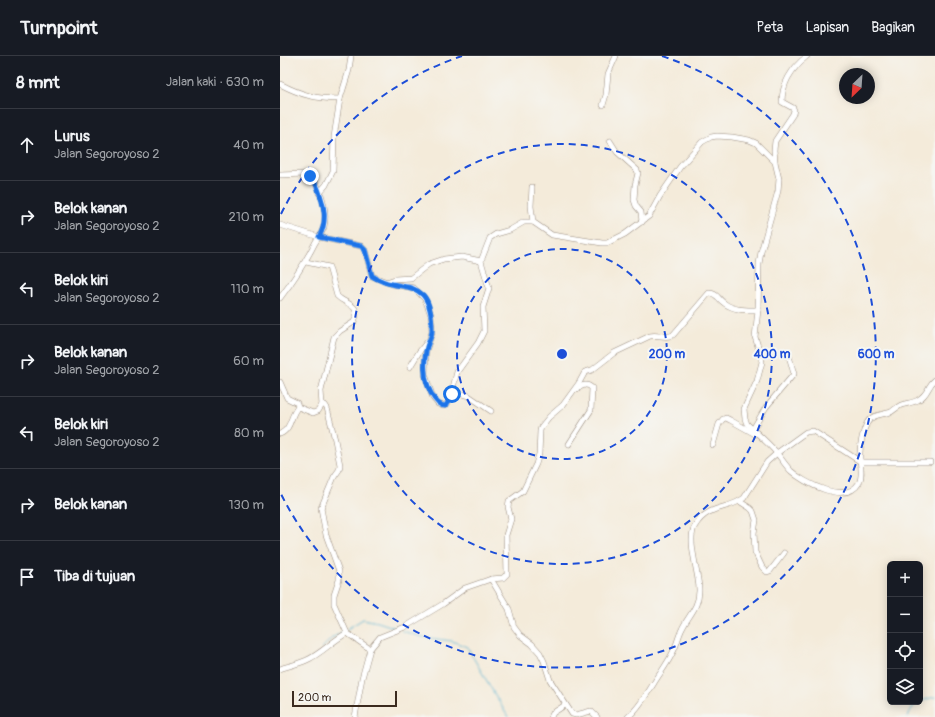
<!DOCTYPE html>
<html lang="id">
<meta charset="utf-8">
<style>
:root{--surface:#171b24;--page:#20242c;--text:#f1f3f6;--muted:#9ea1a6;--line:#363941}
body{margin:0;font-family:Pangolin,sans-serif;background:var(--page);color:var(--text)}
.controls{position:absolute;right:12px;bottom:12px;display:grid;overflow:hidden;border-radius:6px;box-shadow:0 2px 10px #0003}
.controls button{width:36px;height:36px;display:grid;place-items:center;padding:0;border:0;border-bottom:1px solid var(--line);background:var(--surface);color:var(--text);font:20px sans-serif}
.compass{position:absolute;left:559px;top:12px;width:36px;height:36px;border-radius:50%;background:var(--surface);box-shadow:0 2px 10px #0003;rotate:205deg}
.scale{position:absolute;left:12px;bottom:10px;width:105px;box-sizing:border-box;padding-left:4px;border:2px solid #3b2a1e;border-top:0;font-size:11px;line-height:14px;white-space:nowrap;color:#3b2a1e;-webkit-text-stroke:3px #f6f6f2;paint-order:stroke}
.stop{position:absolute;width:12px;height:12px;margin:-9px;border:3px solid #1a73e8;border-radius:50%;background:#fff}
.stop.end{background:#1a73e8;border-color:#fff;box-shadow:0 1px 4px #0008}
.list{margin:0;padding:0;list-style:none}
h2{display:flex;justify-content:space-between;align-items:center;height:52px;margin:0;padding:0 16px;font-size:17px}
h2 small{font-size:13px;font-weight:400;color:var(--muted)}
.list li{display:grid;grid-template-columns:26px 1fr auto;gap:12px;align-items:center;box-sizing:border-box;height:72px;padding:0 16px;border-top:1px solid var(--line)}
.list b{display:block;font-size:15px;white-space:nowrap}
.list p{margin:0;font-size:13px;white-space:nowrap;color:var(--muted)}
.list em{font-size:13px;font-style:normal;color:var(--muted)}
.icon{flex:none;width:22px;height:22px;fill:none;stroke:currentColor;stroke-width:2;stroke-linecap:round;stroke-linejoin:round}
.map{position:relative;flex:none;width:655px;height:661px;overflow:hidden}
header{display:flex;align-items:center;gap:24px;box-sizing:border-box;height:56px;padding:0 20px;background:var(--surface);border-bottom:1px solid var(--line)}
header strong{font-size:19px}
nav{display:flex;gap:22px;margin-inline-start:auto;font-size:14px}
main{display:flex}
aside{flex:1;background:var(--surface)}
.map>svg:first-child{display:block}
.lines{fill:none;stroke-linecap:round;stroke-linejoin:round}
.stream{stroke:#52b2d1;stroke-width:1}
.minor-casing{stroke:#988a7c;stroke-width:6}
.minor{stroke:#fff;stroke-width:5}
.route{stroke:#1a73e8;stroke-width:5}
.ring{fill:none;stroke:#1d4ed8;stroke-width:2;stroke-dasharray:7 5}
.centre{fill:#1d4ed8;stroke:#f6f6f2;stroke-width:2}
.ring-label{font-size:12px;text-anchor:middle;font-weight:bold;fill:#1d4ed8;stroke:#f6f6f2;stroke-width:4;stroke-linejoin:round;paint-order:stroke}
</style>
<header>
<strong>Turnpoint</strong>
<nav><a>Peta</a><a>Lapisan</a><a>Bagikan</a></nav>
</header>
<main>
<aside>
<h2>8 mnt<small>Jalan kaki · 630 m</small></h2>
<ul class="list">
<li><svg class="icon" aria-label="ahead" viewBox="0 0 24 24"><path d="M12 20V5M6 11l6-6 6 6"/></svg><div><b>Lurus</b><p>Jalan Segoroyoso 2</p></div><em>40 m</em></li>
<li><svg class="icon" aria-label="right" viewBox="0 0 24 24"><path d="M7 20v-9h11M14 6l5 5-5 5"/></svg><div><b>Belok kanan</b><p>Jalan Segoroyoso 2</p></div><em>210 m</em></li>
<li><svg class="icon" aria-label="left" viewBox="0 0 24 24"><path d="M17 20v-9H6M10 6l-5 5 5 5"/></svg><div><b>Belok kiri</b><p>Jalan Segoroyoso 2</p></div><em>110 m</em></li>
<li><svg class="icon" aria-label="right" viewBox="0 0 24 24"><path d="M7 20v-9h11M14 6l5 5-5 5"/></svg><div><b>Belok kanan</b><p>Jalan Segoroyoso 2</p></div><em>60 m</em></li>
<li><svg class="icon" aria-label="left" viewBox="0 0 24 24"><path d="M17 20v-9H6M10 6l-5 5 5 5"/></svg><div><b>Belok kiri</b><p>Jalan Segoroyoso 2</p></div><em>80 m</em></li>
<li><svg class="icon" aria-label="right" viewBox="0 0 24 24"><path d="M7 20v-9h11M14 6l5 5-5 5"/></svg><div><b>Belok kanan</b></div><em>130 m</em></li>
<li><svg class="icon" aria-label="arrive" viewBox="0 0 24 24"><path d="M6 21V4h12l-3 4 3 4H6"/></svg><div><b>Tiba di tujuan</b></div></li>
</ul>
</aside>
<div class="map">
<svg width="655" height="661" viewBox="0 0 655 661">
<rect width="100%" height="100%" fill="#f6f6f2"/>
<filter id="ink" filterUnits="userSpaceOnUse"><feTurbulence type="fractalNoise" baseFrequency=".025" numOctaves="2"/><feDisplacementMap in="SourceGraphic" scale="8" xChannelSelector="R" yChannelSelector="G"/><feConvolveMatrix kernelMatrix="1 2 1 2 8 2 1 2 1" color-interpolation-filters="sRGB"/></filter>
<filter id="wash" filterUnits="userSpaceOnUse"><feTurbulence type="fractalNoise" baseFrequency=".012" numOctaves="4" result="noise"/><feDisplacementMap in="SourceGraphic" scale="16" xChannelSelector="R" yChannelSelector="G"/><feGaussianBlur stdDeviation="0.9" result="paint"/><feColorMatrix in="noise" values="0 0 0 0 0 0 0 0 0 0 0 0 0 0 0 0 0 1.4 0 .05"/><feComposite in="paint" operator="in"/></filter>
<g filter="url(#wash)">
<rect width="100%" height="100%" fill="#f4ebda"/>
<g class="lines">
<g class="stream">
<polyline points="67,573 83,563 98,566 116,572"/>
<polyline points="122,575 142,581 172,585 187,591 228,661"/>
<polyline points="42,592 52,582 64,575"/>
<path d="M 628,661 C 631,648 642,644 655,641"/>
</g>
</g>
</g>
<g filter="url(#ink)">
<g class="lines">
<g class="minor-casing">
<g id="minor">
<path d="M 0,28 C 21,39 36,43 60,43"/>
<polyline points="323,49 326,39 328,18 336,0"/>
<polyline points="330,85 337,96 357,114 358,117 355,129 354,144 356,150 361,156 362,166"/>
<path d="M 495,105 L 494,94 L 495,85 L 513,58 L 514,54 L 513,52 L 502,46 C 502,26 512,12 527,0"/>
<path d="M 0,119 L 26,118 L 32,121 C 41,133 48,155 44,171 C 42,177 38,182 35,187 C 25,207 13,225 0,242"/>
<polyline points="252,131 251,150 253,166"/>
<polyline points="39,137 46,129 53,115 54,81 60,43 69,14 71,0"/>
<path d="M 0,169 L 39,181 L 81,190 L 85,194 L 92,220 L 112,228 L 134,232 L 145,243 L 151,259 L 152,276 L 146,295 L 145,318 L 153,342 L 158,348 L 163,350 L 167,348 L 170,343 L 177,316 L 198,287 L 204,275 L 203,251 L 209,232 L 201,205 L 210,182 L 216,178 L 230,174 L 244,166 L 253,166 L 272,179 L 322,187 L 327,187 L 345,178 L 369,160 L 380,140 L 400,111 L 422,86 L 431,81 L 437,80 L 452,81 L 469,84 L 476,87 L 495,106 L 499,123 L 498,135 L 481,196 L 479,208 L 478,254 L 475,281 L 481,300 L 482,306 L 477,325 L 464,353 L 465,363 L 467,368 C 477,377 487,386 496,396 C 501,402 505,409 511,415 C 524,427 566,449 579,427 C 584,418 579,406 580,397 C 580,388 583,375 587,367 C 592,358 602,359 611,356 C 614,354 617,351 621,349 C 626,347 633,347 638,344 C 649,338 647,330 655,324"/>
<polyline points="106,226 115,223 131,222 149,208 164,203 182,201 201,205"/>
<polyline points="130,311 139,296 147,286"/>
<polyline points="0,326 7,342 17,347 18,351"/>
<polyline points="172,335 189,340 211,355"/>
<polyline points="42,349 45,349 47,352 55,384 60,409 59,414 54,421 41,452 46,479 59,515 59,524 54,539 54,548 67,577 90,593"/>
<polyline points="473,373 486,351 514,318 509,300"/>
<path d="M 0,378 C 12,373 10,359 18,351 L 33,357 L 38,355 L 42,349 L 41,335 L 54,281 L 60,275 L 74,266 C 82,248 66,249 57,240 L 49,211 L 26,206"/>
<path d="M 289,388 L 311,354 L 312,332 C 306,326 302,330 296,333"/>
<polyline points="433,389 439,368 443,363 446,362 450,364 475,378"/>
<polyline points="459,445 470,452 473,455 476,464 474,477 475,496 482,511 487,516 490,515 504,497"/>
<path d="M 211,523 L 223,522 L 227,518 L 226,479 L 231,463 L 228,451 L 229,445 L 243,435 L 256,408 L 259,398 L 260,375 L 261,371 L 269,361 L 283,349 L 299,327 L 305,316 L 312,314 L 334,297 L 370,280 C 378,278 386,283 393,279 L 429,237 C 437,237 438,243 444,247 C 454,255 467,254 478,254"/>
<path d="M 0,613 C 9,610 18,608 27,604 C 41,598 52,585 67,577"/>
<polyline points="75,661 82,622 90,593 100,581 125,571 163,548 185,532 211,523 229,553 234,571 240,579 252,588 260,597 264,605 270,624 292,658 296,659 311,655 317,661"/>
<polyline points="271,661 273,657 285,649"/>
<path d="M 348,661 C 359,652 366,639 374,627 C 380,617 388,607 393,596 C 397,589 398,581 402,573 C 408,560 419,551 419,535 C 420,520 406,484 415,470 C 428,448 449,454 464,442 L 487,406 L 497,397 L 526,376 L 533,375 L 581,406 L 650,406"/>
</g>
</g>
<use href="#minor" class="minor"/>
</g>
</g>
<g class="lines" filter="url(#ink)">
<path class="route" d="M 30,120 C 34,123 36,128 38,133 C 44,149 48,165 39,181 L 81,190 L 85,194 L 92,220 C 97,223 106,227 112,228 C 123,231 134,230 143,239 C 151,248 152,263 152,274 C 152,282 147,287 146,295 C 145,301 144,309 145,316 C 145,326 154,351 166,350 L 172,338"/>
</g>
<g class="ring">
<circle cx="282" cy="298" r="105"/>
<circle cx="282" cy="298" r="210"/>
<path d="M1 158A314 314 0 0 1 182 0M382 0A314 314 0 1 1 1 438"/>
</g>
<circle cx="282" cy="298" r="6" class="centre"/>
<g class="ring-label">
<text x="387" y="302">200 m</text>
<text x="492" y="302">400 m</text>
<text x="596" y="302">600 m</text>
</g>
</svg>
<div class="controls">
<button>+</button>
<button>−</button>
<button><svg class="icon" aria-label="locate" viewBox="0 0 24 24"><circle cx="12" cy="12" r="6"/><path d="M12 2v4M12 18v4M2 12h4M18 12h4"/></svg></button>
<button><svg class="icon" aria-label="layers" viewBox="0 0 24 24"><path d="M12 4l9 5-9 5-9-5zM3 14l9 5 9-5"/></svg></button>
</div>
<svg class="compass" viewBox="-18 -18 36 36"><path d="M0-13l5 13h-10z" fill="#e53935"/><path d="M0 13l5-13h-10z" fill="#9ea1a6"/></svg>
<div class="scale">200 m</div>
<div class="stop" style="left:172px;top:338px"></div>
<div class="stop end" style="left:30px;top:120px"></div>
</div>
</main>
